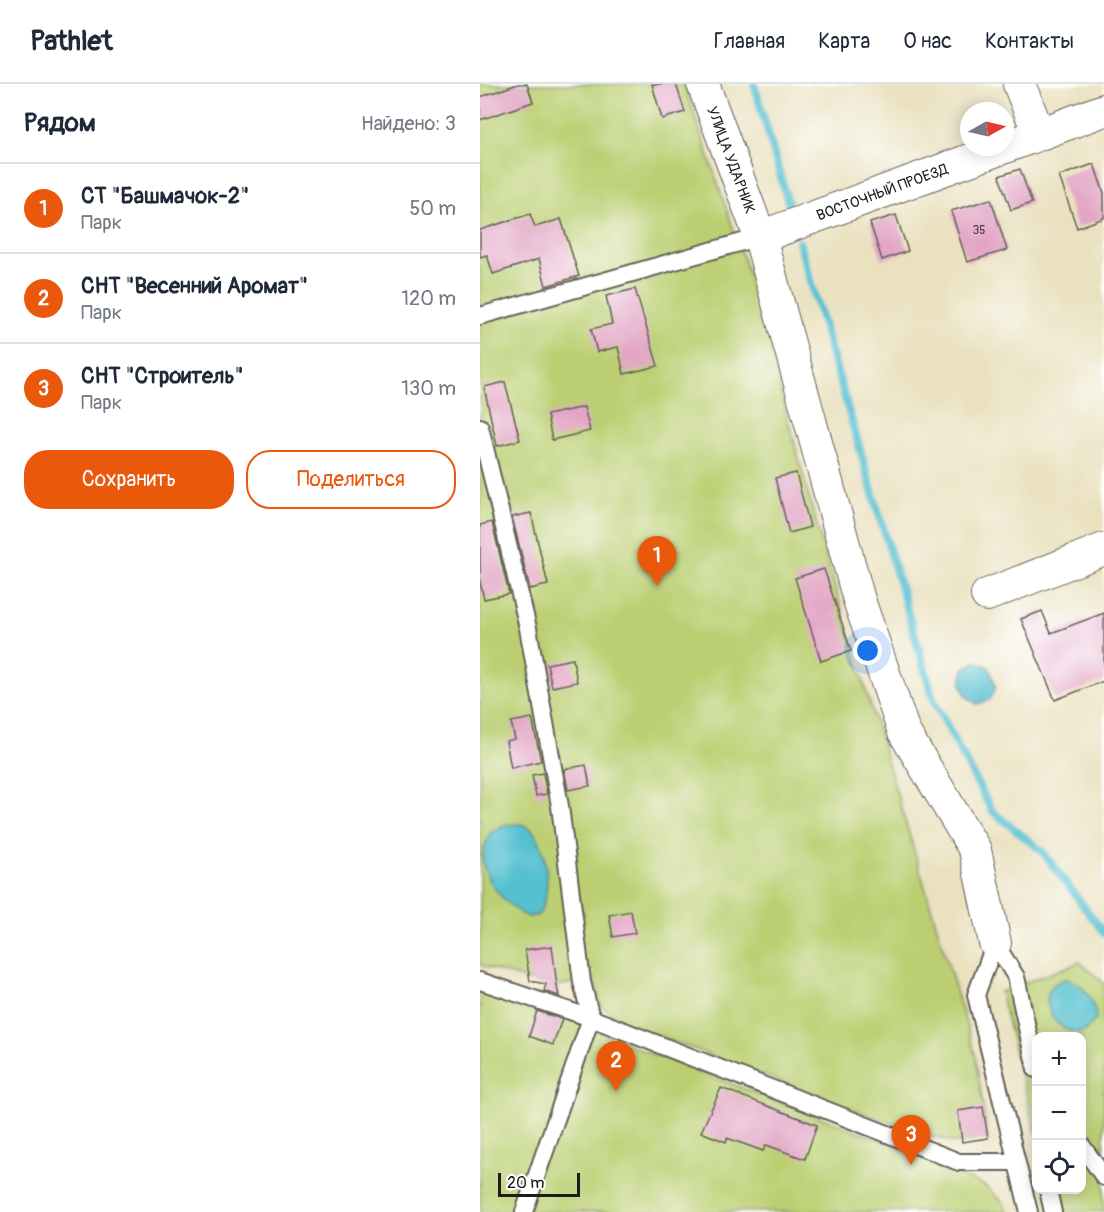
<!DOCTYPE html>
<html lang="ru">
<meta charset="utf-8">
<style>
:root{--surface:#fff;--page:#f2f2f3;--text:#1f2937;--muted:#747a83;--line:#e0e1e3;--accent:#ea580c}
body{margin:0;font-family:Pangolin,sans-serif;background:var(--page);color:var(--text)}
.controls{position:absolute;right:18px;bottom:18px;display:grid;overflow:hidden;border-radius:12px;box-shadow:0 3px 15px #0003}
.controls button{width:54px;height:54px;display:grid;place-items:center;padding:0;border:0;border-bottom:2px solid var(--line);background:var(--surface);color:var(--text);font:30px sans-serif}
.compass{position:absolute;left:480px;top:18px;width:54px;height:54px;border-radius:50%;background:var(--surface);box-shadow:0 3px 15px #0003;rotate:82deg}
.scale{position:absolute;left:18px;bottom:15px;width:82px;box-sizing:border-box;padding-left:6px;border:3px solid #1c1c1c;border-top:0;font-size:16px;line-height:21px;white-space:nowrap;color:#1c1c1c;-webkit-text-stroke:4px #fff;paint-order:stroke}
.you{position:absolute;left:388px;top:567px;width:21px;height:21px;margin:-15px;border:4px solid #fff;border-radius:50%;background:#1a73e8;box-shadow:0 0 0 9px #1a73e833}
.badge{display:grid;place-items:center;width:39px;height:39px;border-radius:50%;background:var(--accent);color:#fff;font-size:20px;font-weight:700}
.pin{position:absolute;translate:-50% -50px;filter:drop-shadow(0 2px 3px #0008)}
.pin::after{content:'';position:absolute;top:32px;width:21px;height:18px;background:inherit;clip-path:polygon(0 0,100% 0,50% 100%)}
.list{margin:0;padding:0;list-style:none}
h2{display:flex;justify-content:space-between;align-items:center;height:78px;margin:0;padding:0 24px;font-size:26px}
h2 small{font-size:20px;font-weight:400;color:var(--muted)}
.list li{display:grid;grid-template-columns:39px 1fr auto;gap:18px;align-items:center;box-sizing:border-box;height:90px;padding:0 24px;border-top:2px solid var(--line)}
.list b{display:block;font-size:22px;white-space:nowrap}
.list p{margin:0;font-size:20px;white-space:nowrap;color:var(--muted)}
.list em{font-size:20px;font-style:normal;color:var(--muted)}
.actions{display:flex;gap:12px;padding:18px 24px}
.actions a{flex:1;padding:14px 0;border:2px solid var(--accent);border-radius:24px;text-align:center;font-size:21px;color:var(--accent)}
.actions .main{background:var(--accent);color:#fff}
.icon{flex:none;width:33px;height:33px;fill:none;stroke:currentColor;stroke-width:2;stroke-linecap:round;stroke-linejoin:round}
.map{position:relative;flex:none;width:624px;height:1128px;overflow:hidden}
header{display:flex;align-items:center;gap:36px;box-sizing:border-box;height:84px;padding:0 30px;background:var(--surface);border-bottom:2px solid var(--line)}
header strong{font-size:28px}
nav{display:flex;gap:33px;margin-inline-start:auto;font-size:21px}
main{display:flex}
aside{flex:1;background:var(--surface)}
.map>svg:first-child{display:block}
.green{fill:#bbcf72;stroke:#6c7647;stroke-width:1.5}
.water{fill:#55c0d0;stroke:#386e76;stroke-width:1.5}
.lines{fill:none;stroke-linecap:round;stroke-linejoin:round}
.stream{stroke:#55c0d0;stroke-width:8}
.building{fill:#e2a6c4}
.lane-casing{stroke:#646155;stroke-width:20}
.street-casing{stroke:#646155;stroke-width:34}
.lane{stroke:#fff;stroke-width:16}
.street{stroke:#fff;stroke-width:32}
.labels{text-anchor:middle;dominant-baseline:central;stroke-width:4.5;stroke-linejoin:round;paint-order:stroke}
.number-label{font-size:12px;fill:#4e3e46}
.street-label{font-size:15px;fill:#1c1c1c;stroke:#fff}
</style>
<header>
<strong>Pathlet</strong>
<nav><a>Главная</a><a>Карта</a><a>О нас</a><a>Контакты</a></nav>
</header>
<main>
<aside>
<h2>Рядом<small>Найдено: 3</small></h2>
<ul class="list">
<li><span class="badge">1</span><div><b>СТ &quot;Башмачок-2&quot;</b><p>Парк</p></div><em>50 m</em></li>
<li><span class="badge">2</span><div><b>СНТ &quot;Весенний Аромат&quot;</b><p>Парк</p></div><em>120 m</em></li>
<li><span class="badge">3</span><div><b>СНТ &quot;Строитель&quot;</b><p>Парк</p></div><em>130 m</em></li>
</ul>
<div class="actions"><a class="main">Сохранить</a><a>Поделиться</a></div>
</aside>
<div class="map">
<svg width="624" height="1128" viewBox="0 0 624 1128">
<rect width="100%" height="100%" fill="#fff"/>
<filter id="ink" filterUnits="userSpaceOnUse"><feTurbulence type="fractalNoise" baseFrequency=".0167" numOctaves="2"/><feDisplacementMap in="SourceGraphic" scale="12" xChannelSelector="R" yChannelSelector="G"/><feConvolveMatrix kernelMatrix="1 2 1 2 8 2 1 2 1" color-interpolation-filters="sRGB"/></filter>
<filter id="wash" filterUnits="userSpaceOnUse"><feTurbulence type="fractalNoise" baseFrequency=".008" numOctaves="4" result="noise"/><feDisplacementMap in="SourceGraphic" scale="24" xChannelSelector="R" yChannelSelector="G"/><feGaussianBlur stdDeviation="1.35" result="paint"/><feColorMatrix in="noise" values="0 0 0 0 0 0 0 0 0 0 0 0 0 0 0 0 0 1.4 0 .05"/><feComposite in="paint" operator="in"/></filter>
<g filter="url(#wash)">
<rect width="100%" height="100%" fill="#eae1bf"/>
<g class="green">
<polygon points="0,0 204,0 285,238 303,317 338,446 495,970 508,1054 476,1059 421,1043 174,950 143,937 121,922 114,895 77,902 50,897 0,881"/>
<polygon points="600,878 624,899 624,1128 577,1128 571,1106 602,1106 602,952 556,952 556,1049 520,908"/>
<polygon points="0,904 88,934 164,967 411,1060 505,1102 522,1117 528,1128 0,1128"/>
</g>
<g class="water">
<polygon points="496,578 509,583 516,603 510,616 497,620 486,612 481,598 484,585"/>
<path d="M 40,740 C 68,743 74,813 58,831 L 49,833 C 28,825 2,795 3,772 C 3,764 7,756 10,749 L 24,741 Z"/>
<path d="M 586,895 C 604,899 615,917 616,935 L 605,947 C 573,956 549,903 586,895 Z"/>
</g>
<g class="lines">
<g class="stream">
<polyline points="274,0 310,125"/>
<polyline points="319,158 454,617 512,727 562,767 624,849"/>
</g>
</g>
<g id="blocks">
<g class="building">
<polygon points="38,0 47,0 53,18 0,36 0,13"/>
<polygon points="172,0 196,0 205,28 182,35"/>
<polygon points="614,80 624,109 624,134 597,144 579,92"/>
<polygon points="540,85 552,119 531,126 519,92"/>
<polygon points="511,115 527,166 487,178 471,127"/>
<polygon points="50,130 55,143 81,135 99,192 66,202 59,175 13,190 7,171 0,173 0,146"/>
<polygon points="416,131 428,167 402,176 390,139"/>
<polygon points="155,205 178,282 144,290 138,263 117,268 111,245 132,240 126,212"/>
<polygon points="25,298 40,356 17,362 4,303"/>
<polygon points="104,323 110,347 72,356 67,331"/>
<polygon points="316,389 330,443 309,449 295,394"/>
<polygon points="51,429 68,501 50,505 32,433"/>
<polygon points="12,438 29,510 4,515 0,498 0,441"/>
<polygon points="344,485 371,567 341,577 315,494"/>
<polygon points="562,527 571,549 624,529 624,597 575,616 541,535"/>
<polygon points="93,575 97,598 72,603 67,580"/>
<polygon points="52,634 61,677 31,684 26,657 35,655 31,638"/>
<polygon points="106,681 110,702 88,706 84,685"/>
<polygon points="63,689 67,710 56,712 52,691"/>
<polygon points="151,827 155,849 133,853 129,831"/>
<polygon points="72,862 77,902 79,912 64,907 66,900 50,897 45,866"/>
<polygon points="57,927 82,935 73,961 49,952"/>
<polygon points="241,1004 337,1041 325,1075 286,1061 283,1067 247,1054 246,1058 221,1048"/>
<polygon points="503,1023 508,1054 482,1058 478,1027"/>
</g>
</g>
</g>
<g filter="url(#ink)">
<use href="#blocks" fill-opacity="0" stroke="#646155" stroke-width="1.5"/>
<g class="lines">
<g class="lane-casing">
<g id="lane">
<polyline points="0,232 280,153"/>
<polyline points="0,343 48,544 80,722 102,898 111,934 44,1128"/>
<polyline points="515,859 496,911 549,1128"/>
<polyline points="515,859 536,893 556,985"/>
<polyline points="0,897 111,934 479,1078 535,1078"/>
<polyline points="602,1062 624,1093"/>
<polyline points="568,1106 573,1128"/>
</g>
</g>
<g class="street-casing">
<g id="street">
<path id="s1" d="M 223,0 L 280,153 L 379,516 L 424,648 L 495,766 L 515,859"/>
<polyline points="539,0 559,50"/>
<polyline points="525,63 624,26"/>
<path id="s2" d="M 280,153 L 525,63"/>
<polyline points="507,511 624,465"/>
</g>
</g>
<use href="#lane" class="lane"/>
<use href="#street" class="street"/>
</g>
</g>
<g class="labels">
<g class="number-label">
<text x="499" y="146">35</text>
</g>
<g class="street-label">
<text stroke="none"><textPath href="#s1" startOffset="81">УЛИЦА УДАРНИК</textPath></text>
<text stroke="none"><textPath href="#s2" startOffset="130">ВОСТОЧНЫЙ ПРОЕЗД</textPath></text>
</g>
</g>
</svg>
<div class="controls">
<button>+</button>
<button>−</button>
<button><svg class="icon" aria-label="locate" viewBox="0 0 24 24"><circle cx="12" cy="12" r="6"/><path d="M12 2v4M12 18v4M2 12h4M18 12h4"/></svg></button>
</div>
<svg class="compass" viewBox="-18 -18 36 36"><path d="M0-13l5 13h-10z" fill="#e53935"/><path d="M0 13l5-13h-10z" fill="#747a83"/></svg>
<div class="scale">20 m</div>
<div class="you"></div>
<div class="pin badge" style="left:177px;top:502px">1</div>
<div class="pin badge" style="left:136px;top:1007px">2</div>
<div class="pin badge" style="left:431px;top:1081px">3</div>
</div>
</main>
